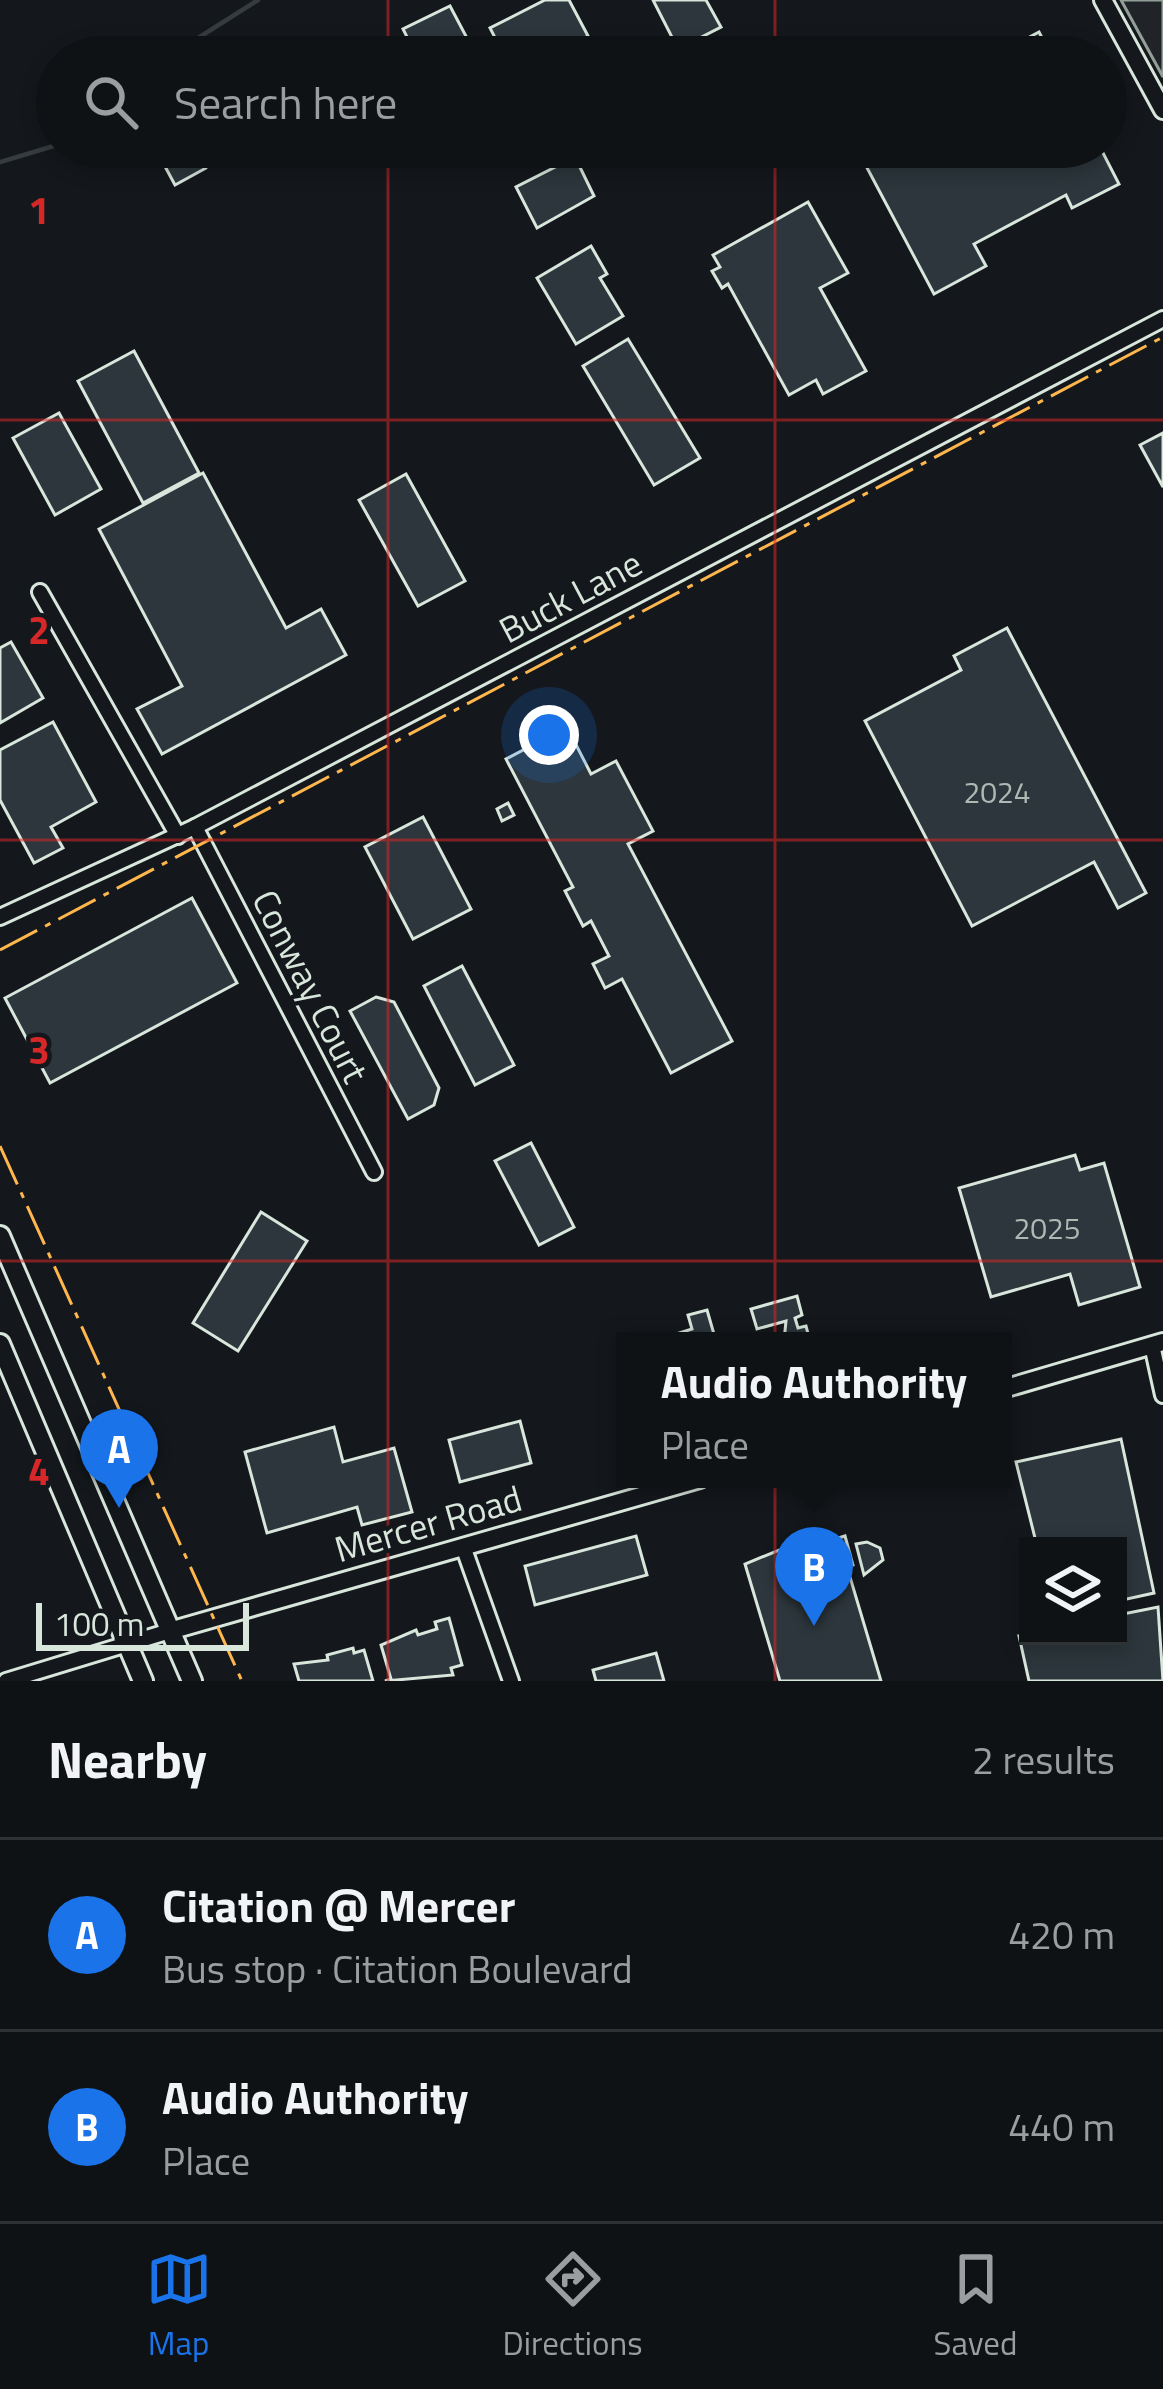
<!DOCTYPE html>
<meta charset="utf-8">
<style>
:root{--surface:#0f1215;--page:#181b1e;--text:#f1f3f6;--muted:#9b9ea0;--line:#2f3234;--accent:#1a73e8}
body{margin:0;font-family:"Titillium Web",sans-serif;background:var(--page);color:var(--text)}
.controls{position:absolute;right:36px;bottom:36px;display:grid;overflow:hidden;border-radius:0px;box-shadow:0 6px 18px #0003}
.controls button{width:108px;height:108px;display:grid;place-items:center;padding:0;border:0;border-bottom:3px solid var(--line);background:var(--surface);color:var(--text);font:60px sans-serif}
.scale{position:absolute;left:36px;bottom:30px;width:213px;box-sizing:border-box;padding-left:12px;border:6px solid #d8e6dc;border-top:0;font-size:33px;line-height:42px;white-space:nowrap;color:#d8e6dc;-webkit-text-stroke:9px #14181c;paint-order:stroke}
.you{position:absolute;left:549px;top:735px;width:42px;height:42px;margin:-30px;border:9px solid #fff;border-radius:50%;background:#1a73e8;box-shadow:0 0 0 18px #1a73e833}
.badge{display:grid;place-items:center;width:78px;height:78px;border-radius:50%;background:var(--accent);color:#fff;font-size:39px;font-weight:700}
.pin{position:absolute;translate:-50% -99px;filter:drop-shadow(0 3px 6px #0008)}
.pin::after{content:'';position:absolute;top:63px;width:42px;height:36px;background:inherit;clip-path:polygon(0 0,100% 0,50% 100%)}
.popup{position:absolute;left:616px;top:1332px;width:396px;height:156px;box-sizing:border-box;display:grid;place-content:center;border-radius:0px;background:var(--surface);filter:drop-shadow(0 3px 9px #0005);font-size:39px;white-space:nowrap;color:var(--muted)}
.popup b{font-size:45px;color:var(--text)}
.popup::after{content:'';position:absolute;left:50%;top:100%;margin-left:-24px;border:24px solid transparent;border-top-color:var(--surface)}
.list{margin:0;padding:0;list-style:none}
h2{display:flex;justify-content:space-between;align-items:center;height:156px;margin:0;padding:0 48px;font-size:51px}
h2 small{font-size:39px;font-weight:400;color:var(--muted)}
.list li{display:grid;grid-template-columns:78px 1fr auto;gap:36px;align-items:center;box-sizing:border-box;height:192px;padding:0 48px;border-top:3px solid var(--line)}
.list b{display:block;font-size:45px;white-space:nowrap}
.list p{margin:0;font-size:39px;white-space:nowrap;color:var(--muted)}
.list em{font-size:39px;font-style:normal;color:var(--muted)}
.icon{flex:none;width:66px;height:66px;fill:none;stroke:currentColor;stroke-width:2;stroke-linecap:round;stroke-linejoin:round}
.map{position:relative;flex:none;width:1163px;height:1681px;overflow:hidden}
.search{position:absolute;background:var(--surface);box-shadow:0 6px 18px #0003;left:36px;right:36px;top:36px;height:132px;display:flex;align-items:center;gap:30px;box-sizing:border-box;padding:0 42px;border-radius:66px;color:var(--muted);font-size:45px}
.sheet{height:540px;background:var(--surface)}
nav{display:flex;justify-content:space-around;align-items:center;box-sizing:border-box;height:168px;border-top:3px solid var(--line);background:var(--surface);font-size:33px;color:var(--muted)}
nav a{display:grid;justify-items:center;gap:6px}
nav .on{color:var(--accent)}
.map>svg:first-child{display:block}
.green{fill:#202428;stroke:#939e99;stroke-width:3}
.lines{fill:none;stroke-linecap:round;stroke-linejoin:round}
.stream{stroke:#363b3e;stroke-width:4.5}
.building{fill:#2c363c;stroke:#d8e6dc;stroke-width:3}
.minor-casing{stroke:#d8e6dc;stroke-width:20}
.tertiary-casing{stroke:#d8e6dc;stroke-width:22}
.secondary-casing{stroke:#d8e6dc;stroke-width:24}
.minor{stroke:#14181c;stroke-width:14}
.tertiary{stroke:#14181c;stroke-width:16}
.secondary{stroke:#14181c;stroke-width:18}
.power{stroke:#ffb74d;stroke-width:3;stroke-dasharray:42 9 6 9;stroke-linecap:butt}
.grid{fill:none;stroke:#d62828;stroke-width:3;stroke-opacity:0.55}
.labels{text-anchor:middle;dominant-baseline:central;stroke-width:9;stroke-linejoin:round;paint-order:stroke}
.number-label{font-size:30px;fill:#adbab4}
.street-label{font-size:36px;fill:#d8e6dc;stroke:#14181c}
.grid-label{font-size:39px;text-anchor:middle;font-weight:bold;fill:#d62828;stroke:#14181c;stroke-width:9;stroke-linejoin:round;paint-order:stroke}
</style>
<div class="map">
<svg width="1163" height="1681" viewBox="0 0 1163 1681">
<rect width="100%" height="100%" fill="#14181c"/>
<polygon class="green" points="1121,0 1163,0 1163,77"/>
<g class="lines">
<g class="stream">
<polyline points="168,57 258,0"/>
<polyline points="0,162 57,145"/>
</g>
</g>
<g class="building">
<polygon points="545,0 569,0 588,36 549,57 505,57 490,28"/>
<polygon points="653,0 706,0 721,27 678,49"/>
<polygon points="450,6 477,57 417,57 403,29"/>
<polygon points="1039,32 1052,57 992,57"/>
<polygon points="739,45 745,57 717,57"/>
<polygon points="183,147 241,147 212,164 209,160 206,168 175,185 161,159"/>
<polygon points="856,147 1100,147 1119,184 1072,208 1066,195 974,244 986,266 934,294"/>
<polygon points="575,157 594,196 537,228 516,187"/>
<polygon points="808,202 848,273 820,288 866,371 823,394 816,380 789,395 728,284 722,288 712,271 720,267 713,255"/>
<polygon points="591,246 607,274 600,278 623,316 576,344 537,278"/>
<polygon points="628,339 700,458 654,485 583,366"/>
<polygon points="134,351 199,473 143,503 78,381"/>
<polygon points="59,413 101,489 55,515 13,438"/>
<polygon points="1163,433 1163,487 1140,445"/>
<polygon points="203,473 286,628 321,609 346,655 162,754 137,709 182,686 99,529"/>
<polygon points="406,474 465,581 418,606 359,500"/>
<polygon points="1007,628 1146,893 1118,908 1094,862 972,926 865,721 961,670 954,656"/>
<polygon points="11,642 43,698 0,723 0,648"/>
<polygon points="53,722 96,802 51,827 63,848 34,863 0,800 0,750"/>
<polygon points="567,727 591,774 616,761 653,831 628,844 732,1041 671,1073 622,979 605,988 593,964 609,956 591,921 583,926 565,891 573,887 506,759"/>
<polygon points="508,803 514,815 502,821 497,809"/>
<polygon points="423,817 471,909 413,939 365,847"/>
<polygon points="192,898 237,983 50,1083 5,998"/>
<polygon points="462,966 514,1065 475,1085 424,986"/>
<polygon points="376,997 394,1002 439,1088 434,1105 408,1119 350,1011"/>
<polygon points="531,1143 574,1227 539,1245 495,1161"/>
<polygon points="1075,1155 1080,1170 1104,1163 1140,1287 1079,1305 1070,1274 991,1297 959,1188"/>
<polygon points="261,1212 307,1241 238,1351 193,1323"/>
<polygon points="797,1296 802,1315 795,1318 798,1328 806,1326 810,1341 784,1341 786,1321 757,1329 751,1309"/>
<polygon points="707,1310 716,1341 654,1341 692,1329 688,1315"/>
<polygon points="520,1421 531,1463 460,1482 449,1440"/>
<polygon points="334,1427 343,1462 394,1448 412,1512 362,1525 357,1507 267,1533 245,1452"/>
<polygon points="1121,1439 1154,1593 1118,1601 1118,1546 1037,1546 1016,1462"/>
<polygon points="636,1536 647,1575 535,1605 525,1566"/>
<polygon points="845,1536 853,1565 847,1567 881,1681 780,1681 745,1564 794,1544 796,1551"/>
<polygon points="867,1542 880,1548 883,1560 864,1575 856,1544"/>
<polygon points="1158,1607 1163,1681 1029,1681 1019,1636 1118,1636 1118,1615"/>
<polygon points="449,1618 462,1665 451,1668 453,1675 385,1681 391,1679 381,1645 416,1630 418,1635 437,1629 435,1622"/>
<polygon points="353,1648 354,1653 364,1650 373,1681 299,1681 294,1664 328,1660 327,1655"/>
<polygon points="656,1653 664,1681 596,1681 593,1670"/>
</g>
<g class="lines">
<g class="minor-casing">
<g id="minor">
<polyline points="40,592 178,836"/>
<polyline points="195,827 374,1172"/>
<polyline points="0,917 195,827 1163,319"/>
<polyline points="1152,1345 1163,1395"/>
<polyline points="464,1549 511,1681"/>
<polyline points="6,1681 173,1630"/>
</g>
</g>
<g class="tertiary-casing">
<g id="tertiary">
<polyline points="1103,0 1163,110"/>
<polyline points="1003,1389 1163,1342"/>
<polyline points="173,1630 700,1479"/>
</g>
</g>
<g class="secondary-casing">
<g id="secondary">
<polyline points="0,1236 192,1681"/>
<polyline points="0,1344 143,1681"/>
</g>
</g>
<use href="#minor" class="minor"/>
<use href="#tertiary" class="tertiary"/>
<use href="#secondary" class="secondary"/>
<g class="power">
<polyline points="0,950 1163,337"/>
<polyline points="0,1146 242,1681"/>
</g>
</g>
<path class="grid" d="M 388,0 L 388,57M 775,0 L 775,57M 388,147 L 388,1681M 775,147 L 775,1681M 0,420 L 1163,420M 0,840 L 1163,840M 0,1261 L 1163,1261"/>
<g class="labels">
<g class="number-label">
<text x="997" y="792">2024</text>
<text x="1047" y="1228">2025</text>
</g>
<g class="street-label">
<text transform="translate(570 596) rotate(-28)">Buck Lane</text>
<text transform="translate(311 986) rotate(63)">Conway Court</text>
<text transform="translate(428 1523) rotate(-16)">Mercer Road</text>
</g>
</g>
<g class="grid-label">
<text x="39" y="224">1</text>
<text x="39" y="644">2</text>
<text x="39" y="1064">3</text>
<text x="39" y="1485">4</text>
</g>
</svg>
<div class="controls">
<button><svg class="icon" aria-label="layers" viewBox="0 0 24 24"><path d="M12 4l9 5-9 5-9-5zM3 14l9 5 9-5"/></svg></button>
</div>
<div class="scale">100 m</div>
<div class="you"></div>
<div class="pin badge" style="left:119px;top:1508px">A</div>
<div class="pin badge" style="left:814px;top:1626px">B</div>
<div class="popup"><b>Audio Authority</b>Place</div>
<div class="search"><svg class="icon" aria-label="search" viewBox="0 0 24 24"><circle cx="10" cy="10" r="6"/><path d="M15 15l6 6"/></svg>Search here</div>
</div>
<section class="sheet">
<h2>Nearby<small>2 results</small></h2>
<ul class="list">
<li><span class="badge">A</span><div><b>Citation @ Mercer</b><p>Bus stop · Citation Boulevard</p></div><em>420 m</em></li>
<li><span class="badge">B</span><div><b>Audio Authority</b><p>Place</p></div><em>440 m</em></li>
</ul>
</section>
<nav>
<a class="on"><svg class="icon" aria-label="map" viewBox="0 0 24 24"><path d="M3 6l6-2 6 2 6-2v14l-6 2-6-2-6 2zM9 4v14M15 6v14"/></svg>Map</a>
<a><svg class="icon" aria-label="directions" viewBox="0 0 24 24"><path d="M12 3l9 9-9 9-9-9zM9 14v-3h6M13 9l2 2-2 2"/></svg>Directions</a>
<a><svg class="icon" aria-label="saved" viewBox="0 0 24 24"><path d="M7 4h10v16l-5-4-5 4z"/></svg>Saved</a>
</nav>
